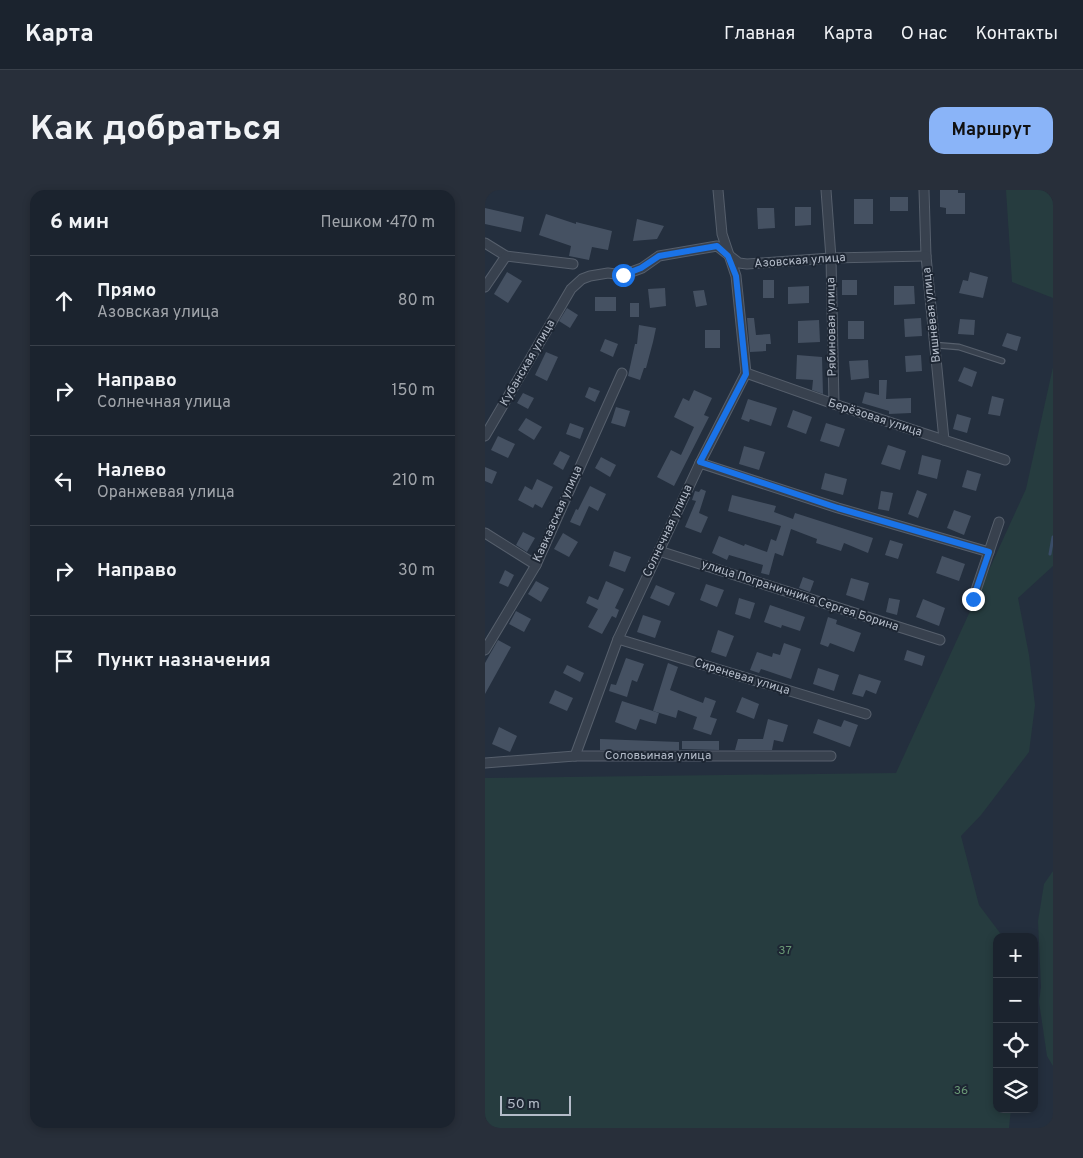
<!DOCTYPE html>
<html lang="ru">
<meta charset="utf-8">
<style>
:root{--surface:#1b232e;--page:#282f3a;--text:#f1f3f6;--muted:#a0a4aa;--line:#39404a;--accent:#8ab4f8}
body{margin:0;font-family:Overpass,sans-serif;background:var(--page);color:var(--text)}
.controls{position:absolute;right:15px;bottom:15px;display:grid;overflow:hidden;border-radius:10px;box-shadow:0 2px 8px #0003}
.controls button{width:45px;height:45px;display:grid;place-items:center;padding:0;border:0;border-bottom:1px solid var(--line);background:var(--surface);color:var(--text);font:25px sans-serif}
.scale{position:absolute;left:15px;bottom:12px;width:71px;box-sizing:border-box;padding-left:5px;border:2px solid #b4bcc9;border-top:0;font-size:14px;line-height:18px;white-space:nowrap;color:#b4bcc9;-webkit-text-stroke:4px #1d2633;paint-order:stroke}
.stop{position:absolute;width:15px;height:15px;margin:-11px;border:4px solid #1a73e8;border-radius:50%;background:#fff}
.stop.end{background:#1a73e8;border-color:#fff;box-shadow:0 1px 5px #0008}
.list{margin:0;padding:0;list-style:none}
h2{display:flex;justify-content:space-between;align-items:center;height:65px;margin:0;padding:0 20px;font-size:21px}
h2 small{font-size:16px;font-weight:400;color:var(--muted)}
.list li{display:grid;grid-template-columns:32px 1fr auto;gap:15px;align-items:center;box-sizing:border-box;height:90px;padding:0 20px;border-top:1px solid var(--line)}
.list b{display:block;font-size:19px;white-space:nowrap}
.list p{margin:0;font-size:16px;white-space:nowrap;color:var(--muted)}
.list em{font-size:16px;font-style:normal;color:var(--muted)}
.icon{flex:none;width:28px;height:28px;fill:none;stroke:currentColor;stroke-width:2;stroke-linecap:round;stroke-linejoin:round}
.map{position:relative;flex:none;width:568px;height:938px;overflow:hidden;border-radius:15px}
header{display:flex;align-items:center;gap:30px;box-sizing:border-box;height:70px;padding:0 25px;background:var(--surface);border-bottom:1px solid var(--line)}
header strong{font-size:24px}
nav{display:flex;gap:28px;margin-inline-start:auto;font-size:18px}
.intro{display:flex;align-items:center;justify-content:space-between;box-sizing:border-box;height:120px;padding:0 30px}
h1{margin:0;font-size:35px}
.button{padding:12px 22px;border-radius:15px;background:var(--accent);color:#111;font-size:18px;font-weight:700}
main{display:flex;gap:30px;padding:0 30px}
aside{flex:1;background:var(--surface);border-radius:15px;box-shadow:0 2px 8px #0003}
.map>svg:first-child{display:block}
.green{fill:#263c3f}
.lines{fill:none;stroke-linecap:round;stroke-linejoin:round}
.stream{stroke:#394c67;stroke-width:3}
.building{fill:#455162}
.lane-casing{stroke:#565f6c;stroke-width:7}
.street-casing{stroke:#565f6c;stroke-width:11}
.lane{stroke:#38414e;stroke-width:4.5}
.street{stroke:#38414e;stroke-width:9}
.route{stroke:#1a73e8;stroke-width:6}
.labels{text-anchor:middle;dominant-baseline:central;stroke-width:4;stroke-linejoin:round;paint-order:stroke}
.street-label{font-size:12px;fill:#b4bcc9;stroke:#1d2633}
.park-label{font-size:12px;fill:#6b9a76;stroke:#1d2633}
</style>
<header>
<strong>Карта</strong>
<nav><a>Главная</a><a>Карта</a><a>О нас</a><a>Контакты</a></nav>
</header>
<div class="intro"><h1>Как добраться</h1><a class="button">Маршрут</a></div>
<main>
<aside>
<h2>6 мин<small>Пешком · 470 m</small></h2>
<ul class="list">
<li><svg class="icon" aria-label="ahead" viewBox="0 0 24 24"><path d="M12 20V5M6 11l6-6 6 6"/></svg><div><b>Прямо</b><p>Азовская улица</p></div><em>80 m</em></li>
<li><svg class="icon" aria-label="right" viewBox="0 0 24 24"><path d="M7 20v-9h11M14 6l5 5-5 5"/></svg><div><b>Направо</b><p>Солнечная улица</p></div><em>150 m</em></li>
<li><svg class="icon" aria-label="left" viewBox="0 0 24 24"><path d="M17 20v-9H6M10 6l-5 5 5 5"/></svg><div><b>Налево</b><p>Оранжевая улица</p></div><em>210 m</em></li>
<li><svg class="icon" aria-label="right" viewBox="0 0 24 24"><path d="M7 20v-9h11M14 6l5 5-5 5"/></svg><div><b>Направо</b></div><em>30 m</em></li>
<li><svg class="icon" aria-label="arrive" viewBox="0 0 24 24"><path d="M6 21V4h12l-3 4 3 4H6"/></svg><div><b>Пункт назначения</b></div></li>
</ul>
</aside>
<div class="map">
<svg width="568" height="938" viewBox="0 0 568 938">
<rect width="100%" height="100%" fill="#242f3e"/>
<g class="green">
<polygon points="521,0 568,0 568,108 527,92"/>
<polygon points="568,177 568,376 533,408 544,465 550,515 544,562 496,625 476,646 494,715 518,747 512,747 512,919 526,919 524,938 0,938 0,588 411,583 541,299"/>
<polygon points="568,681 568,876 562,866 554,812 556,797 553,731 559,694"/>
</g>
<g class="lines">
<polyline class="stream" points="565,364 568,347"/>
</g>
<g class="building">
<polygon points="455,0 473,0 473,3 480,3 480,24 461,24 461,18 455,17"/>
<rect x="405" y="7" width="18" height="14"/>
<rect x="369" y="9" width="19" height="25"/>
<polygon points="310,17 326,17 326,35 310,36"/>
<polygon points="0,18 39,27 36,42 0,34"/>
<polygon points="272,18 289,18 290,38 273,39"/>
<polygon points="61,24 91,34 91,32 127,41 123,60 107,57 104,70 84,66 86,56 54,45"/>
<polygon points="152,29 179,36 172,49 148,51"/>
<polygon points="22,82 37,91 23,113 9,104"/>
<polygon points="485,82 503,87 498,108 474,103 478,90 483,91"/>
<rect x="278" y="90" width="11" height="18"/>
<rect x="357" y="90" width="15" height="15"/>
<polygon points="324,96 324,113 303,114 303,97"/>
<polygon points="409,96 429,96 430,114 409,115"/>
<polygon points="180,98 181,116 165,118 163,99"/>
<polygon points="219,100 222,115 211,117 208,101"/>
<rect x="110" y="107" width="21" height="14"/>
<rect x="145" y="113" width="9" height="14"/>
<polygon points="82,118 93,125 85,138 74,131"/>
<polygon points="262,128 269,128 271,145 285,144 286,154 281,154 281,161 265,162"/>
<polygon points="436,128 437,146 420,147 419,129"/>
<polygon points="475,129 490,130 489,145 473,144"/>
<polygon points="334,130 335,152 313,153 313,131"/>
<rect x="363" y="131" width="16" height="18"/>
<polygon points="154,135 171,138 168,152 161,178 159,178 155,190 143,186 150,154 152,154"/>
<rect x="220" y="140" width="15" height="18"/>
<polygon points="522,143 536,147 532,161 517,156"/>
<polygon points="120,149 133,154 128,167 115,161"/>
<polygon points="61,162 73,167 62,191 50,185"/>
<polygon points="312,165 337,167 338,204 327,200 328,190 311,189"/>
<polygon points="436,165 437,181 421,182 420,166"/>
<polygon points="383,170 384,188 366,190 364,171"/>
<polygon points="479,177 492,182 487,197 473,191"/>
<polygon points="394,190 402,190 401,209 426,208 426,223 404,224 404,221 377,213 380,202 394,205"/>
<polygon points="104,197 115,201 110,212 100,207"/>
<polygon points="209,200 227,208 219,225 224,227 189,296 172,287 186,260 196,265 209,237 189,227 198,208 204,211"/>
<polygon points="38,203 49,208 43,219 32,213"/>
<polygon points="507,206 519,209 515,226 503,224"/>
<polygon points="263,209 292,218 286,236 265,229 264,232 256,229"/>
<polygon points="131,217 145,221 140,237 126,233"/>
<polygon points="308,220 327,227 321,244 302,237"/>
<polygon points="472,224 486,228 482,243 468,239"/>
<polygon points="41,228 57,237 49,250 33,240"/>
<polygon points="85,233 99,238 95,249 81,244"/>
<polygon points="341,233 360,239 354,257 335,251"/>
<polygon points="13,246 30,254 23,268 6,260"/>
<polygon points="403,255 421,261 415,280 396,274"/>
<polygon points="259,256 280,262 274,280 254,274"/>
<polygon points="75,261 85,266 78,280 68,274"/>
<polygon points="437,265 456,270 452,289 433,284"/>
<polygon points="116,267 131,275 125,287 110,278"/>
<polygon points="0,277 12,282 7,294 0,291"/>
<polygon points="482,280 496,284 491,301 477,297"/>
<polygon points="340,283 362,289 358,305 336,299"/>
<polygon points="52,289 68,297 57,318 50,314 48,318 33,310 40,296 47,300"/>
<polygon points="105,296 121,304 113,321 104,316 95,336 85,332 91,319 93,320"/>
<polygon points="216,299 221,301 214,323 223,327 216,343 200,337 211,311 207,310 210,301 214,302"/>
<polygon points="432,300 442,304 433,328 423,324"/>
<polygon points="396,301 408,303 404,321 393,319"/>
<polygon points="247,305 291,316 289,322 308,329 310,323 388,348 383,363 359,353 356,361 331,353 332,349 306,339 298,366 290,363 284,385 276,383 278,375 244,365 242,370 227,363 234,346 259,356 260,354 282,362 286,349 291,351 296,336 243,321"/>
<polygon points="469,320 486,326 479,345 462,338"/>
<polygon points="38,342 50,348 42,362 31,355"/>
<polygon points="78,343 93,352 84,367 69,359"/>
<polygon points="405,350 418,354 413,369 400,365"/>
<polygon points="129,361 146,367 140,382 124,376"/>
<polygon points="457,366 480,374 474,391 451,383"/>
<polygon points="20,380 29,385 23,397 14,393"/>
<polygon points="318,387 329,391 325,402 314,398"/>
<polygon points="366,388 384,393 379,411 361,405"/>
<polygon points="51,391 64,398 56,412 43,404"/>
<polygon points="121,391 139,399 130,418 134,420 131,428 127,426 117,444 103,437 113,419 101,413 104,406 113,410"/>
<polygon points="221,394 239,400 232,417 215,410"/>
<polygon points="171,395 190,403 184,416 165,408"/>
<polygon points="254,408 270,413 265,429 250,424"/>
<polygon points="404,408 415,410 412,425 401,422"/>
<polygon points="438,409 460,418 454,436 431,427"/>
<polygon points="285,415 320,427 315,441 297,435 296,438 279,432"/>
<polygon points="31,421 46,429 39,442 24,434"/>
<polygon points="158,425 176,431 170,448 152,442"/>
<polygon points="343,427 352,430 351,434 376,443 369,462 345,453 343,457 335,454"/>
<polygon points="233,440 249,446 241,467 226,462"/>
<polygon points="13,450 26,457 0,504 0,473"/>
<polygon points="299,453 316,459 306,489 276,479 274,483 265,480 272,462 287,467 288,463 295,465"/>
<polygon points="422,460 440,466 437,476 419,470"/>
<polygon points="141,468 159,474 152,492 147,490 142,507 124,501 126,494 131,495"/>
<polygon points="183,473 193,477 185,500 218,513 220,507 231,511 225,527 232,529 226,545 208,539 212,527 193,520 191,528 168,521"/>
<polygon points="82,475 99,483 95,492 78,483"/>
<polygon points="333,478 354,485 349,501 328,494"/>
<polygon points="374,484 396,491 391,504 381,500 378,507 367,504"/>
<polygon points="70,500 88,508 82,521 64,513"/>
<polygon points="257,507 274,514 269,529 251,522"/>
<polygon points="137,511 174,523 171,534 155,529 151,540 130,532"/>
<polygon points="283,529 303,535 298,552 289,550 287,560 250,560 253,549 278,549"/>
<polygon points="333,529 356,537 359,530 373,535 365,557 328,543"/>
<polygon points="14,537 32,546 25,562 7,554"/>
<polygon points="115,549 194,552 194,560 115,560"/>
<polygon points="197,551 234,551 234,560 197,559"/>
</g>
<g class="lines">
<g class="lane-casing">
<polyline id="lane" points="450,155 474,157 517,171"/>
</g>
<g class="street-casing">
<g id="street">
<polyline points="341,0 346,68 349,214"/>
<polyline points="439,0 441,66 459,250"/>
<polyline points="0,53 21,66 88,74"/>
<polyline points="0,97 21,66"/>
<polyline points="261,183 349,214 520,270"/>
<polyline points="0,246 86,99 97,89 105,86 123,83 138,85 157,78 174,66 232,56 254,73 262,74 346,68 441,66"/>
<polyline points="215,273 353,318 504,362"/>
<polyline points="0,343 51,375"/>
<polyline points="174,361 455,450"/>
<polyline points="488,409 514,332"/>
<polyline points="133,449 381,524"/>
<polyline points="0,460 51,375 137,183"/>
<polyline points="90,566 133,449 215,273 261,183 251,86 237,44 233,0"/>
<polyline points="0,573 90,566 346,566"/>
</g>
</g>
<use href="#lane" class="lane"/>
<use href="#street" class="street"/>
</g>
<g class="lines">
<polyline class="route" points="138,85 156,78 174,66 232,56 243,66 251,86 261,184 215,272 353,318 504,362 488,409"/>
</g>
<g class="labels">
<g class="street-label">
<text transform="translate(315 71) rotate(-4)">Азовская улица</text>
<text transform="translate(447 125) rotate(-96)">Вишнёвая улица</text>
<text transform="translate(347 137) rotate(-91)">Рябиновая улица</text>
<text transform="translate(43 173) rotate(-60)">Кубанская улица</text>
<text transform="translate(390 228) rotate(18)">Берёзовая улица</text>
<text transform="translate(73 324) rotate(-66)">Кавказская улица</text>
<text transform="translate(183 341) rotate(-65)">Солнечная улица</text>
<text transform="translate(315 406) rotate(18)">улица Пограничника Сергея Борина</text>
<text transform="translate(257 487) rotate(17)">Сиреневая улица</text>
<text x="173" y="566">Соловьиная улица</text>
</g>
<g class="park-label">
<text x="300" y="761">37</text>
<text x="476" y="901">36</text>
</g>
</g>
</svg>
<div class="controls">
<button>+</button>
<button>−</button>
<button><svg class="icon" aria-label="locate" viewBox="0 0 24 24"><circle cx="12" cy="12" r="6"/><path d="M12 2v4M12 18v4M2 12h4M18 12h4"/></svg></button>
<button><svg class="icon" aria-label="layers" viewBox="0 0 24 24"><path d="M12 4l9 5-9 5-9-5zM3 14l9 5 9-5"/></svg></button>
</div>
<div class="scale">50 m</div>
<div class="stop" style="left:138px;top:85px"></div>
<div class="stop end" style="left:488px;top:409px"></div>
</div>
</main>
